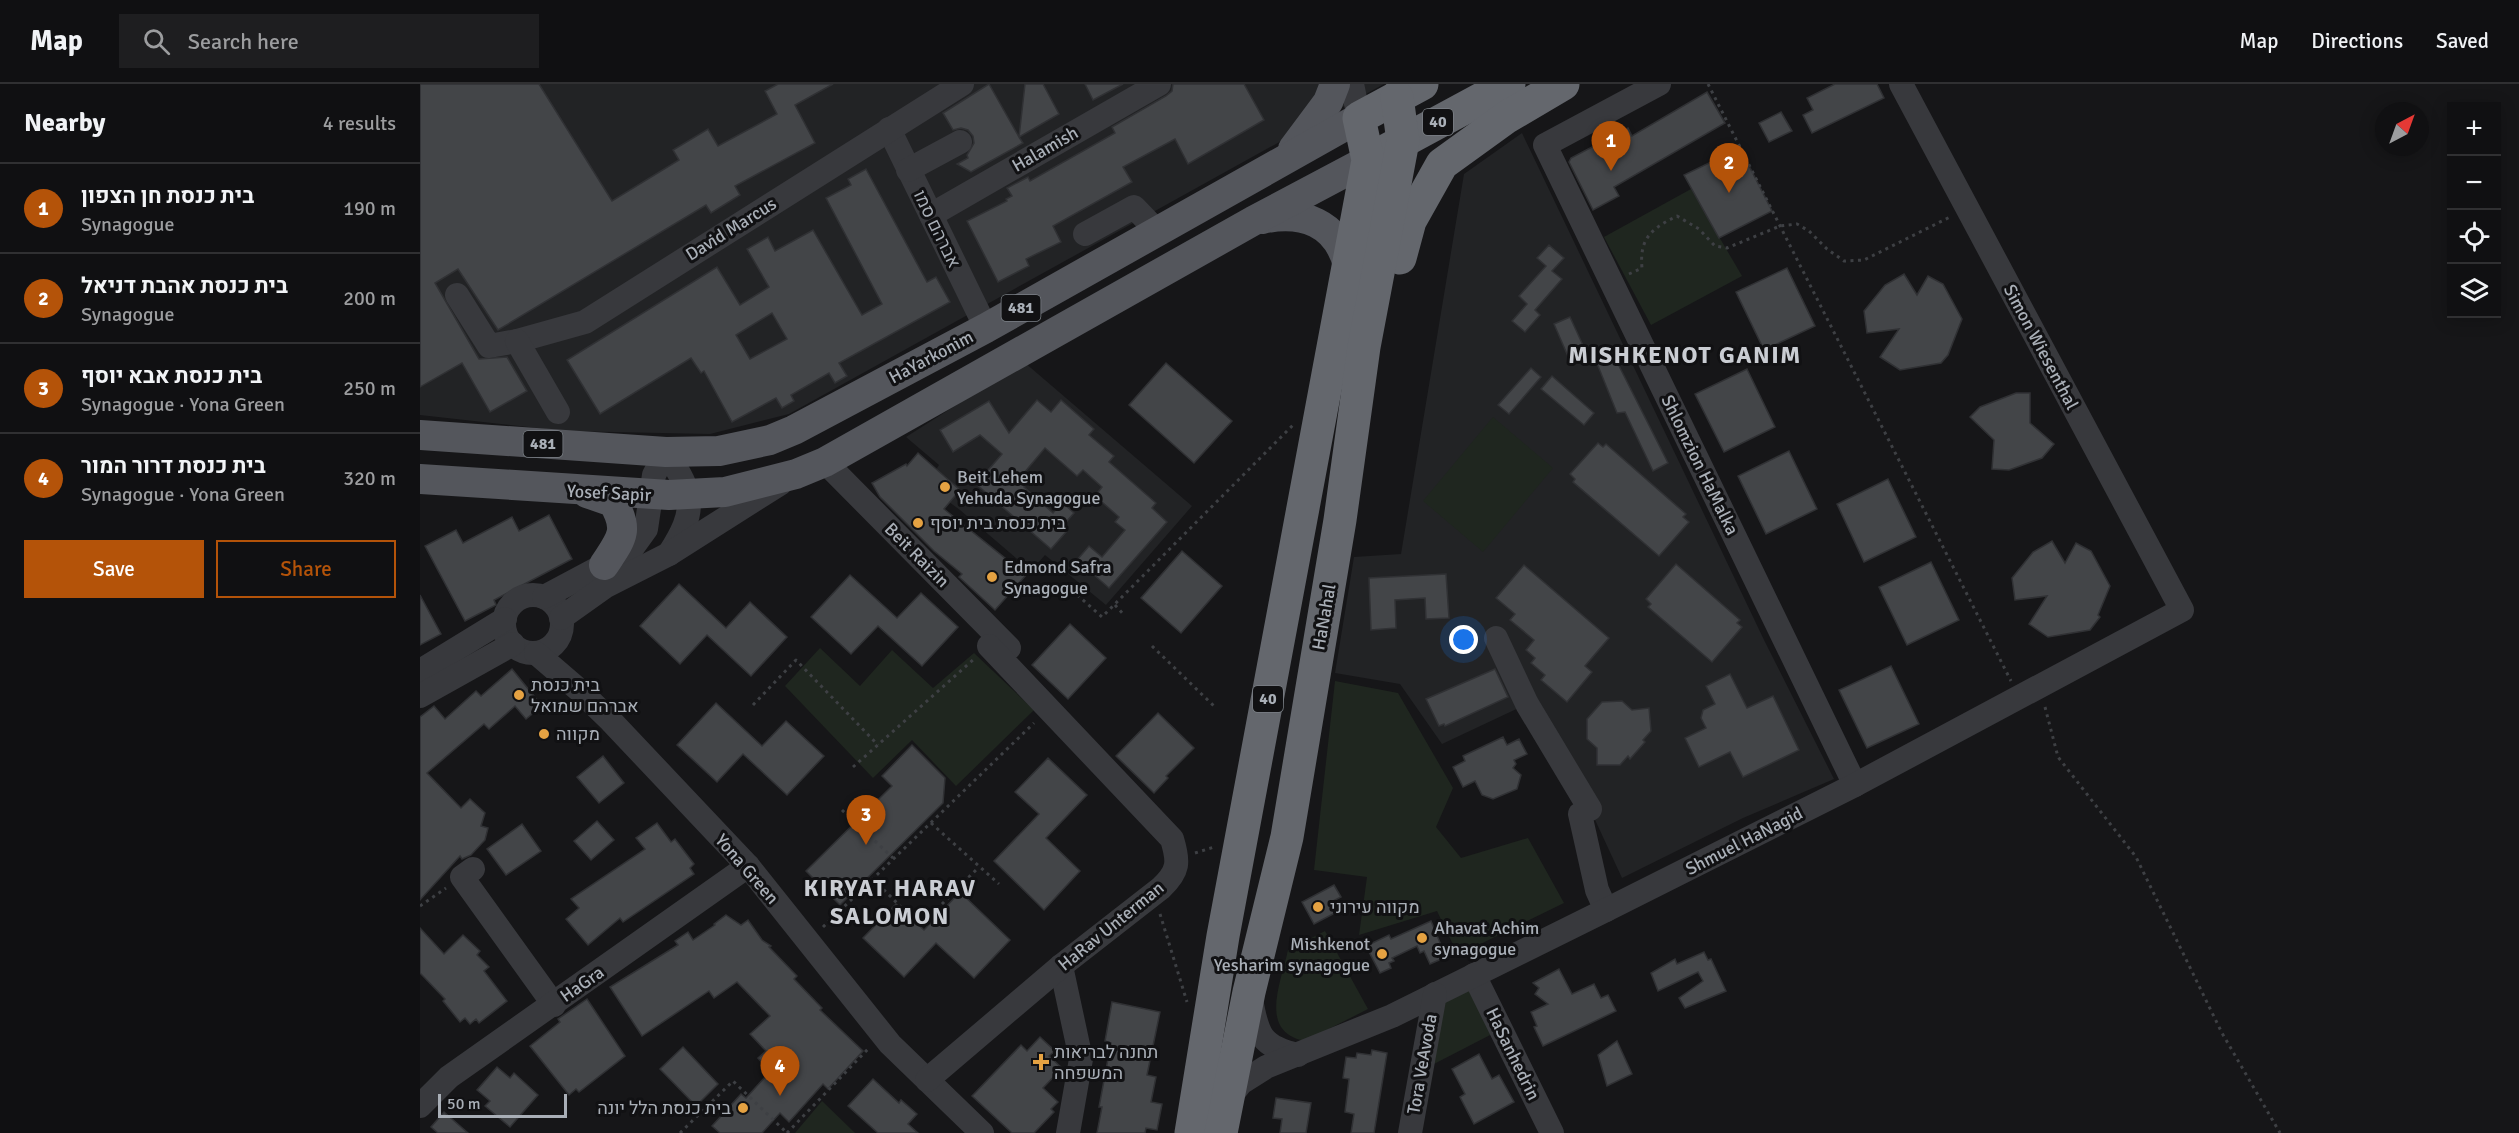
<!DOCTYPE html>
<meta charset="utf-8">
<style>
:root{--surface:#101012;--page:#1e1e20;--text:#f1f3f6;--muted:#9c9d9f;--line:#303032;--accent:#b45309}
body{margin:0;font-family:Signika,Heebo,sans-serif;background:var(--page);color:var(--text)}
.controls{position:absolute;right:18px;top:18px;display:grid;overflow:hidden;border-radius:0px;box-shadow:0 3px 15px #0003}
.controls button{width:54px;height:54px;display:grid;place-items:center;padding:0;border:0;border-bottom:2px solid var(--line);background:var(--surface);color:var(--text);font:30px sans-serif}
.compass{position:absolute;left:1955px;top:18px;width:54px;height:54px;border-radius:50%;background:var(--surface);box-shadow:0 3px 15px #0003;rotate:41deg}
.scale{position:absolute;left:18px;bottom:15px;width:129px;box-sizing:border-box;padding-left:6px;border:3px solid #a9afb7;border-top:0;font-size:16px;line-height:21px;white-space:nowrap;color:#a9afb7;-webkit-text-stroke:4px #111113;paint-order:stroke}
.you{position:absolute;left:1044px;top:556px;width:21px;height:21px;margin:-15px;border:4px solid #fff;border-radius:50%;background:#1a73e8;box-shadow:0 0 0 9px #1a73e833}
.badge{display:grid;place-items:center;width:39px;height:39px;border-radius:50%;background:var(--accent);color:#fff;font-size:20px;font-weight:700}
.pin{position:absolute;translate:-50% -50px;filter:drop-shadow(0 2px 3px #0008)}
.pin::after{content:'';position:absolute;top:32px;width:21px;height:18px;background:inherit;clip-path:polygon(0 0,100% 0,50% 100%)}
.list{margin:0;padding:0;list-style:none}
h2{display:flex;justify-content:space-between;align-items:center;height:78px;margin:0;padding:0 24px;font-size:26px}
h2 small{font-size:20px;font-weight:400;color:var(--muted)}
.list li{display:grid;grid-template-columns:39px 1fr auto;gap:18px;align-items:center;box-sizing:border-box;height:90px;padding:0 24px;border-top:2px solid var(--line)}
.list b{display:block;font-size:22px;white-space:nowrap}
.list p{margin:0;font-size:20px;white-space:nowrap;color:var(--muted)}
.list em{font-size:20px;font-style:normal;color:var(--muted)}
.actions{display:flex;gap:12px;padding:18px 24px}
.actions a{flex:1;padding:14px 0;border:2px solid var(--accent);border-radius:0px;text-align:center;font-size:21px;color:var(--accent)}
.actions .main{background:var(--accent);color:#fff}
.icon{flex:none;width:33px;height:33px;fill:none;stroke:currentColor;stroke-width:2;stroke-linecap:round;stroke-linejoin:round}
.map{position:relative;flex:none;width:2099px;height:1049px;overflow:hidden}
header{display:flex;align-items:center;gap:36px;box-sizing:border-box;height:84px;padding:0 30px;background:var(--surface);border-bottom:2px solid var(--line)}
header strong{font-size:28px}
nav{display:flex;gap:33px;margin-inline-start:auto;font-size:21px}
.search{width:420px;height:54px;background:var(--page);display:flex;align-items:center;gap:15px;box-sizing:border-box;padding:0 21px;border-radius:0px;color:var(--muted);font-size:22px}
main{display:flex}
aside{flex:1;background:var(--surface)}
.map>svg:first-child{display:block}
.built{fill:#222325}
.green{fill:#1f261f}
.building{fill:#434548;stroke:#303134;stroke-width:1.5;fill-rule:evenodd}
.lines{fill:none;stroke-linecap:round;stroke-linejoin:round}
.path{stroke:#3e4044;stroke-width:3;stroke-dasharray:3 4.5;stroke-linecap:butt}
.minor{stroke:#38393d;stroke-width:24}
.major{stroke:#54565c;stroke-width:30}
.highway{stroke:#64676d;stroke-width:33}
.poi-dot{fill:#e5a242;stroke:#111113;stroke-width:2}
.labels{text-anchor:middle;dominant-baseline:central;stroke-width:6;stroke-linejoin:round;paint-order:stroke}
.shield{fill:#111113;stroke:#7b8086;stroke-width:1.5}
.shield-label{font-size:16px;font-weight:bold;fill:#a9afb7}
.street-label{font-size:18px;fill:#a9afb7;stroke:#111113}
.poi-label{font-size:18px;fill:#a9afb7;stroke:#111113;text-anchor:start}
.district-label{font-size:24px;font-weight:bold;letter-spacing:1.5px;fill:#cacdd3;stroke:#111113}
</style>
<header>
<strong>Map</strong>
<div class="search"><svg class="icon" aria-label="search" viewBox="0 0 24 24"><circle cx="10" cy="10" r="6"/><path d="M15 15l6 6"/></svg>Search here</div>
<nav><a>Map</a><a>Directions</a><a>Saved</a></nav>
</header>
<main>
<aside>
<h2>Nearby<small>4 results</small></h2>
<ul class="list">
<li><span class="badge">1</span><div><b>בית כנסת חן הצפון</b><p>Synagogue</p></div><em>190 m</em></li>
<li><span class="badge">2</span><div><b>בית כנסת אהבת דניאל</b><p>Synagogue</p></div><em>200 m</em></li>
<li><span class="badge">3</span><div><b>בית כנסת אבא יוסף</b><p>Synagogue · Yona Green</p></div><em>250 m</em></li>
<li><span class="badge">4</span><div><b>בית כנסת דרור המור</b><p>Synagogue · Yona Green</p></div><em>320 m</em></li>
</ul>
<div class="actions"><a class="main">Save</a><a>Share</a></div>
</aside>
<div class="map">
<svg width="2099" height="1049" viewBox="0 0 2099 1049">
<rect width="100%" height="100%" fill="#161618"/>
<g class="built">
<polygon points="0,0 964,0 369,330 290,350 144,347 0,331"/>
<polygon points="1102,49 1345,558 1414,695 1323,734 1202,794 1170,725 1107,620 1022,660 980,600 915,589 934,473 981,470 1044,90"/>
<polygon points="604,278 772,422 686,521 625,471 611,487 540,426 506,401 519,381 486,353"/>
</g>
<g class="green">
<polygon points="1271,105 1322,192 1231,241 1184,153"/>
<polygon points="1073,333 1133,384 1063,468 1003,417"/>
<polygon points="400,564 440,602 472,566 513,604 554,569 614,626 536,702 492,656 453,694 365,602"/>
<polygon points="915,597 978,609 1033,704 1016,743 1041,774 1108,754 1144,819 1038,871 1017,827 939,851 947,793 894,786"/>
<path d="M 905,847 L 948,925 L 885,957 C 838,948 861,899 868,866 Z"/>
<polygon points="1051,901 1074,949 1012,981 1022,917"/>
<polygon points="402,1017 435,1049 375,1049"/>
</g>
<g class="building">
<polygon points="0,0 119,0 192,117 259,76 253,66 288,45 298,62 357,30 345,7 358,0 413,0 375,21 395,59 315,102 320,111 291,129 286,121 78,246 38,185 15,199 59,275 87,273 107,307 70,328 42,279 0,303"/>
<polygon points="569,0 599,53 605,0 623,0 639,30 599,53 603,59 551,88 537,80 548,74 547,71 554,59 553,52 548,46 541,44 533,46 523,29"/>
<polygon points="665,0 703,0 673,16"/>
<polygon points="753,0 824,0 844,36 768,80 755,55 703,83 712,98 633,142 641,158 606,175 609,182 578,198 547,137 587,117 586,115 592,112 587,104 608,93 610,97 695,49 692,43 746,12 752,7"/>
<polygon points="1415,0 1457,0 1464,14 1392,49 1383,31 1393,26 1387,14"/>
<polygon points="1287,8 1305,39 1194,103 1199,112 1173,126 1149,78 1151,74 1208,44 1212,52"/>
<polygon points="1361,28 1372,47 1349,58 1339,39"/>
<polygon points="1320,64 1352,127 1299,154 1264,91"/>
<path d="M 446,85 L 507,198 L 516,193 L 530,218 L 419,279 L 427,292 L 415,299 L 409,289 L 371,311 L 374,317 L 362,324 L 356,314 L 312,338 L 284,287 L 281,289 L 271,274 L 180,330 L 147,276 L 297,183 L 320,221 L 349,203 L 327,165 L 348,153 L 355,167 L 393,146 L 442,231 L 462,220 L 406,114 L 431,101 L 428,95 ZM 352,229 L 367,255 L 330,275 L 316,251 Z"/>
<polygon points="1129,161 1144,174 1132,187 1142,195 1115,226 1120,231 1105,248 1092,237 1107,220 1099,212 1126,182 1117,174"/>
<polygon points="1367,184 1395,242 1344,266 1316,208"/>
<polygon points="1484,190 1497,211 1508,192 1523,200 1542,235 1528,271 1521,279 1480,286 1460,273 1479,245 1447,249 1444,227 1465,201"/>
<polygon points="1150,233 1167,270 1150,277 1134,240"/>
<polygon points="1193,270 1248,379 1233,387 1205,328 1197,329 1176,277"/>
<polygon points="746,279 812,337 774,379 709,321"/>
<polygon points="1111,284 1121,293 1089,330 1078,321"/>
<polygon points="1327,285 1355,343 1304,368 1275,310"/>
<polygon points="1132,292 1174,329 1164,341 1121,305"/>
<polygon points="1596,309 1610,309 1610,339 1634,360 1622,374 1589,386 1572,385 1574,356 1550,333 1560,323"/>
<polygon points="617,316 631,328 641,316 674,345 669,351 694,372 689,378 736,419 732,424 747,438 689,504 657,476 669,462 682,473 705,446 695,438 699,433 675,412 682,403 663,386 657,392 625,364 604,389 611,395 604,403 633,429 642,418 654,429 641,444 646,448 631,465 556,400 582,370 560,351 533,368 520,346 569,317 589,349"/>
<polygon points="1178,359 1183,363 1186,360 1266,430 1263,433 1269,438 1239,472 1153,398 1155,395 1150,390"/>
<polygon points="1369,367 1397,425 1346,450 1318,392"/>
<polygon points="498,369 540,406 524,425 606,491 575,526 539,493 542,490 514,467 460,413 452,399 486,380 487,382"/>
<polygon points="1468,395 1496,453 1444,478 1417,420"/>
<polygon points="129,431 152,475 74,516 76,521 45,537 5,462 36,446 43,459 92,433 99,447"/>
<polygon points="1632,457 1645,479 1656,459 1671,467 1690,502 1678,531 1680,533 1670,546 1628,553 1609,540 1627,512 1595,516 1592,494 1613,468"/>
<polygon points="762,467 802,502 761,549 721,514"/>
<polygon points="1511,478 1539,536 1487,561 1459,503"/>
<polygon points="1256,480 1320,536 1317,539 1322,543 1292,578 1228,523 1231,520 1226,515"/>
<polygon points="1104,481 1189,554 1165,582 1172,588 1147,618 1121,596 1125,591 1111,579 1115,574 1106,566 1114,556 1090,536 1095,530 1076,514"/>
<polygon points="1026,490 1029,534 1006,535 1005,514 975,516 976,544 951,546 949,494"/>
<polygon points="430,491 477,534 501,509 538,543 502,582 458,542 431,570 391,533"/>
<polygon points="259,500 306,544 330,518 367,553 331,592 287,551 260,580 220,542"/>
<polygon points="0,511 21,550 0,561"/>
<polygon points="650,540 686,574 648,615 612,581"/>
<polygon points="1471,582 1499,640 1447,664 1419,606"/>
<polygon points="92,585 122,622 106,635 95,622 69,645 64,640 7,689 41,724 50,715 65,729 61,742 68,744 65,756 51,771 42,775 40,772 0,816 0,633 14,622 25,635 56,607 61,612"/>
<polygon points="1075,585 1088,613 1025,642 1024,640 1019,642 1006,615"/>
<polygon points="1310,590 1327,624 1353,612 1379,666 1323,693 1310,668 1279,683 1265,654 1286,644 1281,634 1283,626 1295,620 1286,602"/>
<polygon points="1202,617 1212,626 1229,624 1231,647 1223,656 1225,658 1210,675 1208,672 1200,681 1177,681 1177,664 1167,655 1167,635 1182,618"/>
<polygon points="296,619 342,662 366,637 404,672 367,711 323,670 297,698 257,661"/>
<polygon points="738,629 774,664 746,692 748,694 734,709 696,672"/>
<polygon points="1083,653 1087,661 1099,655 1107,670 1094,676 1096,680 1093,684 1101,691 1097,705 1073,715 1062,711 1055,697 1043,703 1033,683 1045,677 1043,672"/>
<polygon points="492,661 525,694 523,719 420,821 386,787 472,702 462,692"/>
<polygon points="183,672 204,699 179,719 157,693"/>
<polygon points="628,674 667,711 626,754 660,787 624,826 574,777 619,730 595,708"/>
<polygon points="177,737 194,756 171,776 154,757"/>
<polygon points="237,739 251,758 255,755 274,780 270,784 274,790 203,838 200,834 168,861 146,835 159,824 151,815 225,765 216,754"/>
<polygon points="102,740 121,767 86,791 67,765"/>
<polygon points="914,801 921,813 909,819 915,829 894,840 882,818"/>
<polygon points="540,808 590,856 554,894 516,859 484,893 443,854 476,820 504,846"/>
<polygon points="306,831 321,841 328,836 342,856 351,862 349,863 377,892 374,895 402,924 400,926 443,967 408,1005 403,1000 369,1038 360,1029 342,1049 300,1049 292,1042 321,1010 326,1014 346,992 342,988 346,983 338,974 346,967 330,950 350,932 317,898 294,914 289,907 222,952 190,903 258,861 255,857 268,848 273,856 295,841 294,840"/>
<polygon points="1011,837 1026,873 1010,880 1004,867 1000,869 997,862 972,874 974,877 969,879 971,884 960,889 946,862 969,851 971,855"/>
<polygon points="0,844 24,870 43,851 60,867 57,871 69,883 64,887 87,917 59,939 56,935 50,940 45,934 40,938 23,917 25,915 0,889"/>
<polygon points="1284,868 1288,876 1291,875 1306,907 1265,924 1259,914 1283,897 1278,888 1238,907 1231,889 1255,875 1257,880"/>
<polygon points="1139,885 1152,910 1174,900 1181,914 1188,911 1196,927 1123,962 1114,943 1117,942 1111,928 1128,920 1115,910 1119,904 1113,899"/>
<polygon points="167,915 205,972 159,1008 156,1005 149,1011 110,962 140,938 138,935"/>
<polygon points="692,918 740,928 727,991 736,993 731,1018 742,1020 737,1046 726,1044 725,1049 677,1049 682,1023 679,1023 691,959 685,957"/>
<polygon points="620,953 635,967 629,972 642,984 623,1004 638,1018 631,1025 634,1028 614,1049 592,1049 552,1012 601,961 607,967"/>
<polygon points="1197,957 1212,990 1187,1002 1178,971"/>
<polygon points="263,963 298,1000 276,1022 240,985"/>
<polygon points="952,966 967,969 954,1049 931,1049 934,1030 925,1028 929,995 923,994 926,973 936,974 937,969 951,971"/>
<polygon points="1059,970 1072,995 1079,991 1094,1018 1054,1040 1040,1013 1045,1010 1032,985"/>
<polygon points="77,983 90,994 94,989 118,1011 90,1043 65,1022 70,1017 57,1006"/>
<polygon points="453,995 479,1019 481,1016 497,1030 488,1040 498,1049 458,1049 428,1022"/>
<polygon points="856,1014 891,1019 886,1049 860,1049 862,1035 853,1034"/>
<polygon points="24,1028 48,1049 18,1049 11,1043"/>
</g>
<g class="lines">
<g class="path">
<polyline points="1288,0 1591,597"/>
<path d="M 1209,190 L 1222,184 C 1219,153 1233,144 1257,132 L 1279,145 L 1295,162 L 1307,164 L 1360,142 L 1377,140 L 1389,147 L 1407,165 L 1424,177 L 1444,176 L 1530,133"/>
<polyline points="646,501 682,533 873,341"/>
<polyline points="695,521 704,531"/>
<polyline points="732,562 796,624"/>
<polyline points="333,621 376,576 458,661"/>
<polyline points="1625,623 1638,673 1716,773 1802,949 1860,1049"/>
<polyline points="433,683 554,575"/>
<polyline points="422,726 473,774"/>
<polyline points="511,739 579,800"/>
<polyline points="775,769 794,763"/>
<polyline points="453,795 500,842 559,783"/>
<polyline points="0,822 26,804"/>
<polyline points="740,830 767,918"/>
<polyline points="403,843 614,639"/>
<polyline points="260,1049 313,997 367,1049"/>
<polyline points="367,1049 449,964"/>
</g>
<g class="minor">
<polyline points="932,0 939,34"/>
<polyline points="1239,0 1125,61 1435,701"/>
<polyline points="469,45 566,244"/>
<polyline points="488,86 540,58"/>
<polyline points="511,131 739,0"/>
<polyline points="665,150 714,123 738,148"/>
<polyline points="37,211 69,262 97,257 165,238 542,0"/>
<polyline points="97,257 138,328"/>
<polyline points="405,378 589,564"/>
<circle cx="113" cy="540" r="29"/>
<path d="M 124,513 L 184,481 L 213,463 L 226,445 L 234,391 L 246,368 C 275,412 277,426 249,470"/>
<polyline points="141,534 186,502 249,470 361,399"/>
<polyline points="1076,554 1107,620 1170,725 1160,730 1177,806 1186,826"/>
<polyline points="116,569 159,606 191,637 328,782 470,960 562,1049"/>
<polyline points="0,587 85,535"/>
<polyline points="0,612 93,560"/>
<polyline points="53,785 42,793 134,921"/>
<polyline points="641,882 661,975 648,1049"/>
<polyline points="1054,891 1132,1049"/>
<path d="M 831,915 C 837,950 841,963 878,971"/>
<path d="M 507,996 L 641,882 L 741,804 C 759,787 759,778 752,755 L 569,562"/>
<polyline points="807,1017 821,999 846,983 972,932 1186,826 1435,701 1762,526 1481,0"/>
<polyline points="0,1022 29,993 328,782"/>
<polyline points="990,1049 1015,910"/>
</g>
<g class="major">
<polyline points="873,65 908,18 915,0"/>
<path d="M 842,135 C 883,126 917,139 928,181"/>
<polyline points="0,351 246,368 299,367 350,356 374,346 566,244 939,34"/>
<polyline points="0,395 249,411 305,408 376,390 405,378 833,137 948,76"/>
<path d="M 167,409 L 193,418 C 210,447 201,455 184,481"/>
</g>
<g class="highway">
<polyline points="965,67 1089,0"/>
<polyline points="980,174 990,137 1022,80 1087,33 1143,0"/>
<polyline points="771,1049 803,852 948,76 939,34 1002,0"/>
<polyline points="801,1049 829,908 867,753 920,436 944,263 983,57 977,13"/>
</g>
</g>
<g class="poi-dot">
<circle cx="525" cy="403" r="6"/>
<circle cx="498" cy="439" r="6"/>
<circle cx="572" cy="493" r="6"/>
<circle cx="99" cy="611" r="6"/>
<circle cx="124" cy="650" r="6"/>
<circle cx="898" cy="823" r="6"/>
<circle cx="1002" cy="854" r="6"/>
<circle cx="962" cy="870" r="6"/>
<path d="M618 969h6v6h6v6h-6v6h-6v-6h-6v-6h6z"/>
<circle cx="323" cy="1024" r="6"/>
</g>
<g class="labels">
<g class="shield">
<rect x="1003" y="25" width="30" height="26" rx="4.5"/>
<rect x="581.5" y="211" width="39" height="26" rx="4.5"/>
<rect x="103.5" y="347" width="39" height="26" rx="4.5"/>
<rect x="833" y="602" width="30" height="26" rx="4.5"/>
</g>
<g class="shield-label">
<text x="1018" y="38">40</text>
<text x="601" y="224">481</text>
<text x="123" y="360">481</text>
<text x="848" y="615">40</text>
</g>
<g class="street-label">
<text transform="translate(625 65) rotate(-30)">Halamish</text>
<text transform="translate(311 145) rotate(-32)">David Marcus</text>
<text transform="translate(517 145) rotate(64)">אברהם סמו</text>
<text transform="translate(1621 263) rotate(62)">Simon Wiesenthal</text>
<text transform="translate(511 273) rotate(-28)">HaYarkonim</text>
<text transform="translate(1280 381) rotate(64)">Shlomzion HaMalka</text>
<text transform="translate(189 409) rotate(3)">Yosef Sapir</text>
<text transform="translate(497 471) rotate(45)">Beit Raizin</text>
<text transform="translate(904 533) rotate(-80)">HaNahal</text>
<text transform="translate(1324 757) rotate(-27)">Shmuel HaNagid</text>
<text transform="translate(327 785) rotate(49)">Yona Green</text>
<text transform="translate(691 842) rotate(-39)">HaRav Unterman</text>
<text transform="translate(162 900) rotate(-35)">HaGra</text>
<text transform="translate(1093 970) rotate(64)">HaSanhedrin</text>
<text transform="translate(1002 980) rotate(-80)">Tora VeAvoda</text>
</g>
<g class="poi-label">
<text x="537" y="393">Beit Lehem<tspan x="537" dy="21">Yehuda Synagogue</tspan></text>
<text x="510" y="439">בית כנסת בית יוסף</text>
<text x="584" y="483">Edmond Safra<tspan x="584" dy="21">Synagogue</tspan></text>
<text x="111" y="601">בית כנסת<tspan x="111" dy="21">אברהם שמואל</tspan></text>
<text x="136" y="650">מקווה</text>
<text x="910" y="823">מקווה עירוני</text>
<text x="1014" y="844">Ahavat Achim<tspan x="1014" dy="21">synagogue</tspan></text>
<text x="950" y="860" text-anchor="end">Mishkenot<tspan x="950" dy="21">Yesharim synagogue</tspan></text>
<text x="634" y="968">תחנה לבריאות<tspan x="634" dy="21">המשפחה</tspan></text>
<text x="311" y="1024" text-anchor="end">בית כנסת הלל יונה</text>
</g>
<g class="district-label">
<text x="1265" y="271">MISHKENOT GANIM</text>
<text x="470" y="804">KIRYAT HARAV<tspan x="470" dy="28">SALOMON</tspan></text>
</g>
</g>
</svg>
<div class="controls">
<button>+</button>
<button>−</button>
<button><svg class="icon" aria-label="locate" viewBox="0 0 24 24"><circle cx="12" cy="12" r="6"/><path d="M12 2v4M12 18v4M2 12h4M18 12h4"/></svg></button>
<button><svg class="icon" aria-label="layers" viewBox="0 0 24 24"><path d="M12 4l9 5-9 5-9-5zM3 14l9 5 9-5"/></svg></button>
</div>
<svg class="compass" viewBox="-18 -18 36 36"><path d="M0-13l5 13h-10z" fill="#e53935"/><path d="M0 13l5-13h-10z" fill="#9c9d9f"/></svg>
<div class="scale">50 m</div>
<div class="you"></div>
<div class="pin badge" style="left:1191px;top:87px">1</div>
<div class="pin badge" style="left:1309px;top:109px">2</div>
<div class="pin badge" style="left:446px;top:761px">3</div>
<div class="pin badge" style="left:360px;top:1012px">4</div>
</div>
</main>
